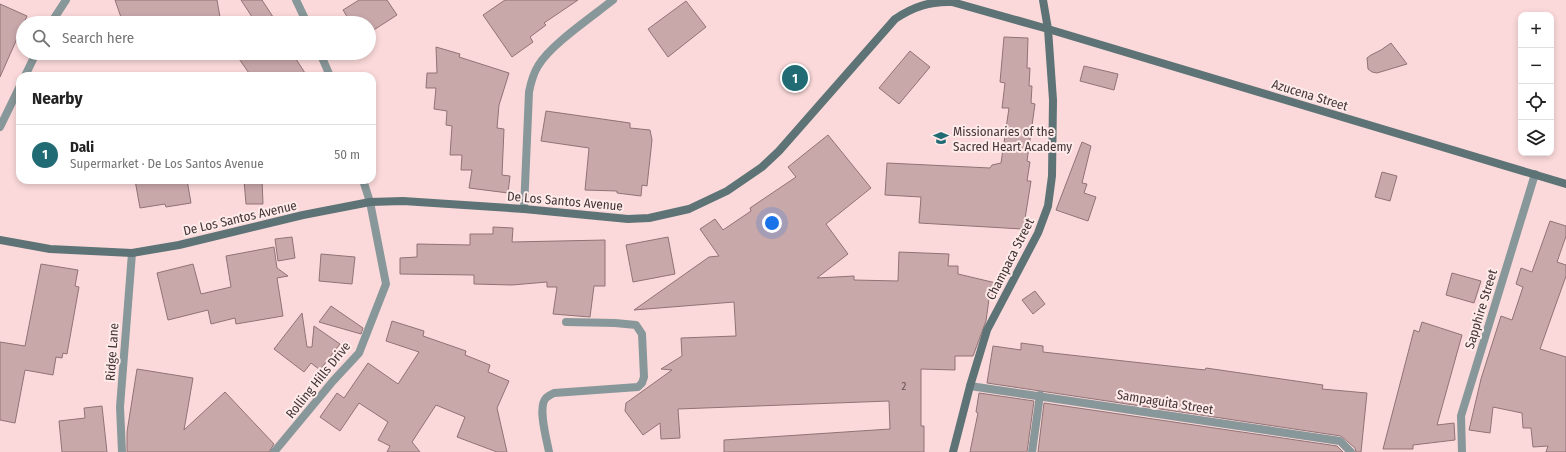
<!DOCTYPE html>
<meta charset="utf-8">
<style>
:root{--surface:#fff;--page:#f2f2f2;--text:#222;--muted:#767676;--line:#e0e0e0;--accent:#216b75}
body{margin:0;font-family:"Fira Sans Condensed",sans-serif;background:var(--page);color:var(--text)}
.controls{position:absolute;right:12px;top:12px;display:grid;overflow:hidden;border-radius:8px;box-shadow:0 2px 6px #0003}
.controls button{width:36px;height:36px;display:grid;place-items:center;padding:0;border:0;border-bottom:1px solid var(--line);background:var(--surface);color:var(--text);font:20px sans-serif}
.you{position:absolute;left:772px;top:223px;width:14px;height:14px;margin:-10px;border:3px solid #fff;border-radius:50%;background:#1a73e8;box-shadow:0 0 0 6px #1a73e833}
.badge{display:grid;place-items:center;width:26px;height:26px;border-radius:50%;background:var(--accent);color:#fff;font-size:13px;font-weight:700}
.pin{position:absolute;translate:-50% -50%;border:2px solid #fff;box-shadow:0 1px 4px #0006}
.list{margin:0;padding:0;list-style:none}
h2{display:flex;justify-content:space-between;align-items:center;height:52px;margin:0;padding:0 16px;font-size:17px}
h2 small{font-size:13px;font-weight:400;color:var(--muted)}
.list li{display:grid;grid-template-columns:26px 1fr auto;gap:12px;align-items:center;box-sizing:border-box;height:60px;padding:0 16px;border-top:1px solid var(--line)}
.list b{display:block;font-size:15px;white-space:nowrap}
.list p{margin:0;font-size:13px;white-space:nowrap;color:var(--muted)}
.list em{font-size:13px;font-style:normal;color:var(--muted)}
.icon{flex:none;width:22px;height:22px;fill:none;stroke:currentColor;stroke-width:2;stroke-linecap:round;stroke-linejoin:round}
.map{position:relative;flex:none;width:1566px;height:452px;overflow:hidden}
.search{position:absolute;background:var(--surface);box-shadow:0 2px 6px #0003;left:16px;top:16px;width:360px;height:44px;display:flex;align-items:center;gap:10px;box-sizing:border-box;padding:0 14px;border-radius:22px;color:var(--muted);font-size:15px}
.panel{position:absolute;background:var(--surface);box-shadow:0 2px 6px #0003;left:16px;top:72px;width:360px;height:112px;border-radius:12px}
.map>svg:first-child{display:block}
.building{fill:#c9a8aa;stroke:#917375}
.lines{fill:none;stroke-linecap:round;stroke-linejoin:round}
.street{stroke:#889799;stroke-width:8}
.secondary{stroke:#5d7376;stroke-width:8}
.labels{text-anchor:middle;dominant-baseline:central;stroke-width:4;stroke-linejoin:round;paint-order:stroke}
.number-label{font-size:11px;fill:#645254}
.street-label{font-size:13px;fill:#433637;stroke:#ffeaea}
.poi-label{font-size:13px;fill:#433637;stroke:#ffeaea;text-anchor:start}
</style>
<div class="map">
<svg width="1566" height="452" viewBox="0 0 1566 452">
<rect width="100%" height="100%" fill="#fbd9da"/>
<g class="building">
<polygon points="115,0 217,0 221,23 123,23"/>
<polygon points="241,0 262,0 277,23 256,23"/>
<polygon points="359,0 387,0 397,15 369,33 369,23 351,23 343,10"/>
<polygon points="505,0 578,0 544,23 546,25 530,37 533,42 512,57 483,15"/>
<polygon points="686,1 706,27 668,57 648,29"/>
<polygon points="0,4 27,16 0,77"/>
<polygon points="1004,37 1028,38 1027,68 1030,68 1029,86 1032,86 1031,103 1035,104 1027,161 1030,162 1027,181 1031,181 1024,225 1022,229 919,223 921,197 885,195 887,163 990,168 992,165 1001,163 1009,108 1002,108 1005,83 1000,82"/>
<polygon points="1391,43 1407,64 1377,73 1372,72 1368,69 1367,58 1371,55 1381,50"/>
<polygon points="436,47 460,54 459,57 509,73 499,105 497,128 504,129 502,175 510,176 508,193 469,188 472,170 461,170 462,155 450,155 452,126 446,125 447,111 434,109 436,88 426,88 427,73 437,73"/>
<polygon points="910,51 930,67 899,104 879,88"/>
<polygon points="235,53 292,53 307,76 251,76"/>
<polygon points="1084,66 1118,74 1114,90 1080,81"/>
<polygon points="546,111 630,123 630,128 650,130 652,140 647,186 642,185 641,196 617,193 617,191 585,190 589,148 541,141"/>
<polygon points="828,135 871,188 826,224 848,254 817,278 854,276 854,280 898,281 899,252 949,254 948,266 958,266 958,274 996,283 992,300 989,299 986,321 973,356 955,356 955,370 921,369 921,426 924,426 924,452 724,452 724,440 890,429 889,401 678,409 680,438 661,439 660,423 643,435 625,411 626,403 672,370 661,369 682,356 681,338 736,336 734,302 634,310 709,257 719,256 700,229 715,219 723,230 751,211 750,208 796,177 788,167"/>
<polygon points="1082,142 1091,146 1082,183 1087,184 1084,193 1096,197 1088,221 1056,210"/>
<polygon points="1382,172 1397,176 1390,201 1375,197"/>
<polygon points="135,180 187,180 191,203 166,207 165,204 140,208"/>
<polygon points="244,180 262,180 263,204 246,204"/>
<polygon points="1550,221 1566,226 1566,236 1557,262 1566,265 1566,276 1540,349 1566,357 1566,452 1546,452 1548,446 1533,447 1531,428 1523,428 1522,413 1493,407 1490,433 1469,430 1481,379 1501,316 1512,320 1523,287 1516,284 1521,268 1532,272"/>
<polygon points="493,227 513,228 512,242 605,240 605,286 594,286 590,317 553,314 557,287 547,287 547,282 512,285 474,284 474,275 400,274 400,258 417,257 417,244 470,245 470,234 493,234"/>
<polygon points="292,237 295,258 278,261 275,239"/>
<polygon points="668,237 675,274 633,282 626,245"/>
<polygon points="274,247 277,268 288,276 277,278 283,316 236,324 235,318 211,324 208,310 168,320 157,273 193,264 201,294 231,287 226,256"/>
<polygon points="321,254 355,257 352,284 319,281"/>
<polygon points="41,264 78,270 75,286 79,287 67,354 63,353 62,358 56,357 53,375 25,370 15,423 0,420 0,342 25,346"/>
<polygon points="1452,273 1481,281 1474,303 1446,295"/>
<polygon points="1035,291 1045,304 1033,314 1022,300"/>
<polygon points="331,306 363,328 361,334 319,322"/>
<polygon points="302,313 307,347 312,347 314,326 340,344 320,370 311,363 304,372 274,349"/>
<polygon points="392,321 424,331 423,336 466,351 465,355 490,365 488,372 509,381 497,408 507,452 497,452 457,437 465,417 436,405 412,442 420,452 387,452 390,446 378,440 388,422 359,403 340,431 320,417 337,393 344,398 368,363 398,384 419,352 386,341"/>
<polygon points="1422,322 1462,335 1437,425 1454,423 1455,440 1413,445 1413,449 1383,449 1414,330 1419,332"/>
<polygon points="1021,343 1043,346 1043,352 1205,370 1206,368 1323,385 1322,389 1367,393 1361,452 1356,452 1355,448 1341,436 987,383 993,346 1021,350"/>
<polygon points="137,369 193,378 184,430 225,392 274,444 269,452 127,452 127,432"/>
<polygon points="979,393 1034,401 1027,452 970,452 978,413 976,412"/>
<polygon points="1044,403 1337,446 1343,452 1038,452"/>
<polygon points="102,406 107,452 62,452 59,421 85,418 84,408"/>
</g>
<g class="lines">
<g class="street">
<polyline points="296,0 307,23"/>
<polyline points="51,23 66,0"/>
<polyline points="320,53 330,76"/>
<polyline points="25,76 36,53"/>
<polyline points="0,127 20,86"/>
<path d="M 524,209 L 529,92 C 531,82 533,74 538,66 C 550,45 593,16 613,0"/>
<polyline points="970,386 1340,441 1351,452"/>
<polyline points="122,452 120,407 132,253"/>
<polyline points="274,452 333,381 359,353 386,284 370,202 363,180"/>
<path d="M 549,452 C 547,440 537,407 546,398 C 548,396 552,394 554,393 L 638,387 L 642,383 L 644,377 L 642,334 L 636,325 L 615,323 L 566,322"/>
<polyline points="1032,452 1040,395"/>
<polyline points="1462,452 1461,416 1535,174"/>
</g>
<g class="secondary">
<path d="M 0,240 L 50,249 L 132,253 L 179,245 L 303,215 L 370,202 L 403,201 L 524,209 L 628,219 L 649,218 L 689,209 L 727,191 L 762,167 L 779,151 L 895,19 C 913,7 930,1 952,2 L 1048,29 L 1566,184"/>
<polyline points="953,452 970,386 987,330 1038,233 1048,206 1052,176 1053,100 1048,29 1043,0"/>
</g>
</g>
<defs>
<g id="school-bare" transform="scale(1.2)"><path d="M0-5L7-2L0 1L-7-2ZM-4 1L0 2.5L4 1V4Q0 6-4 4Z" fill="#216b75" stroke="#ffeaea" stroke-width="2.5" paint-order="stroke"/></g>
</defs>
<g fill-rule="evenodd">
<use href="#school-bare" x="941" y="138"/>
</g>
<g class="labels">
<g class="number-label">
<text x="904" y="386">2</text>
</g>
<g class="street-label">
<text transform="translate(1310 95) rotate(17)">Azucena Street</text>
<text transform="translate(565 201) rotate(5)">De Los Santos Avenue</text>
<text transform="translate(240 218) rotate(-13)">De Los Santos Avenue</text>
<text transform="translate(1010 259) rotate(-63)">Champaca Street</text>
<text transform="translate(1481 309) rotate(-73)">Sapphire Street</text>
<text transform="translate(112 352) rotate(-86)">Ridge Lane</text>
<text transform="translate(318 380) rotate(-51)">Rolling Hills Drive</text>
<text transform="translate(1165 402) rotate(9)">Sampaguita Street</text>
</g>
<g class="poi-label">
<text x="953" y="131">Missionaries of the<tspan x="953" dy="15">Sacred Heart Academy</tspan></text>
</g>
</g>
</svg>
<div class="controls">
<button>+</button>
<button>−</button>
<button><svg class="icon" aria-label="locate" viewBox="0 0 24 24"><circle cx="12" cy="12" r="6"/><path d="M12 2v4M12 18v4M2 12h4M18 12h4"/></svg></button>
<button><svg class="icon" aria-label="layers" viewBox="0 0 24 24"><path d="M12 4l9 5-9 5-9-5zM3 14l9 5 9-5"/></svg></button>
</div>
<div class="you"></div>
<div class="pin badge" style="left:795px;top:78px">1</div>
<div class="search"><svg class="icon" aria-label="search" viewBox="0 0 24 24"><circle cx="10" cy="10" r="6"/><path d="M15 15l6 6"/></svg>Search here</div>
<section class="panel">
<h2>Nearby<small></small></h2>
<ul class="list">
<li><span class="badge">1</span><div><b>Dali</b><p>Supermarket · De Los Santos Avenue</p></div><em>50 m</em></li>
</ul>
</section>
</div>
